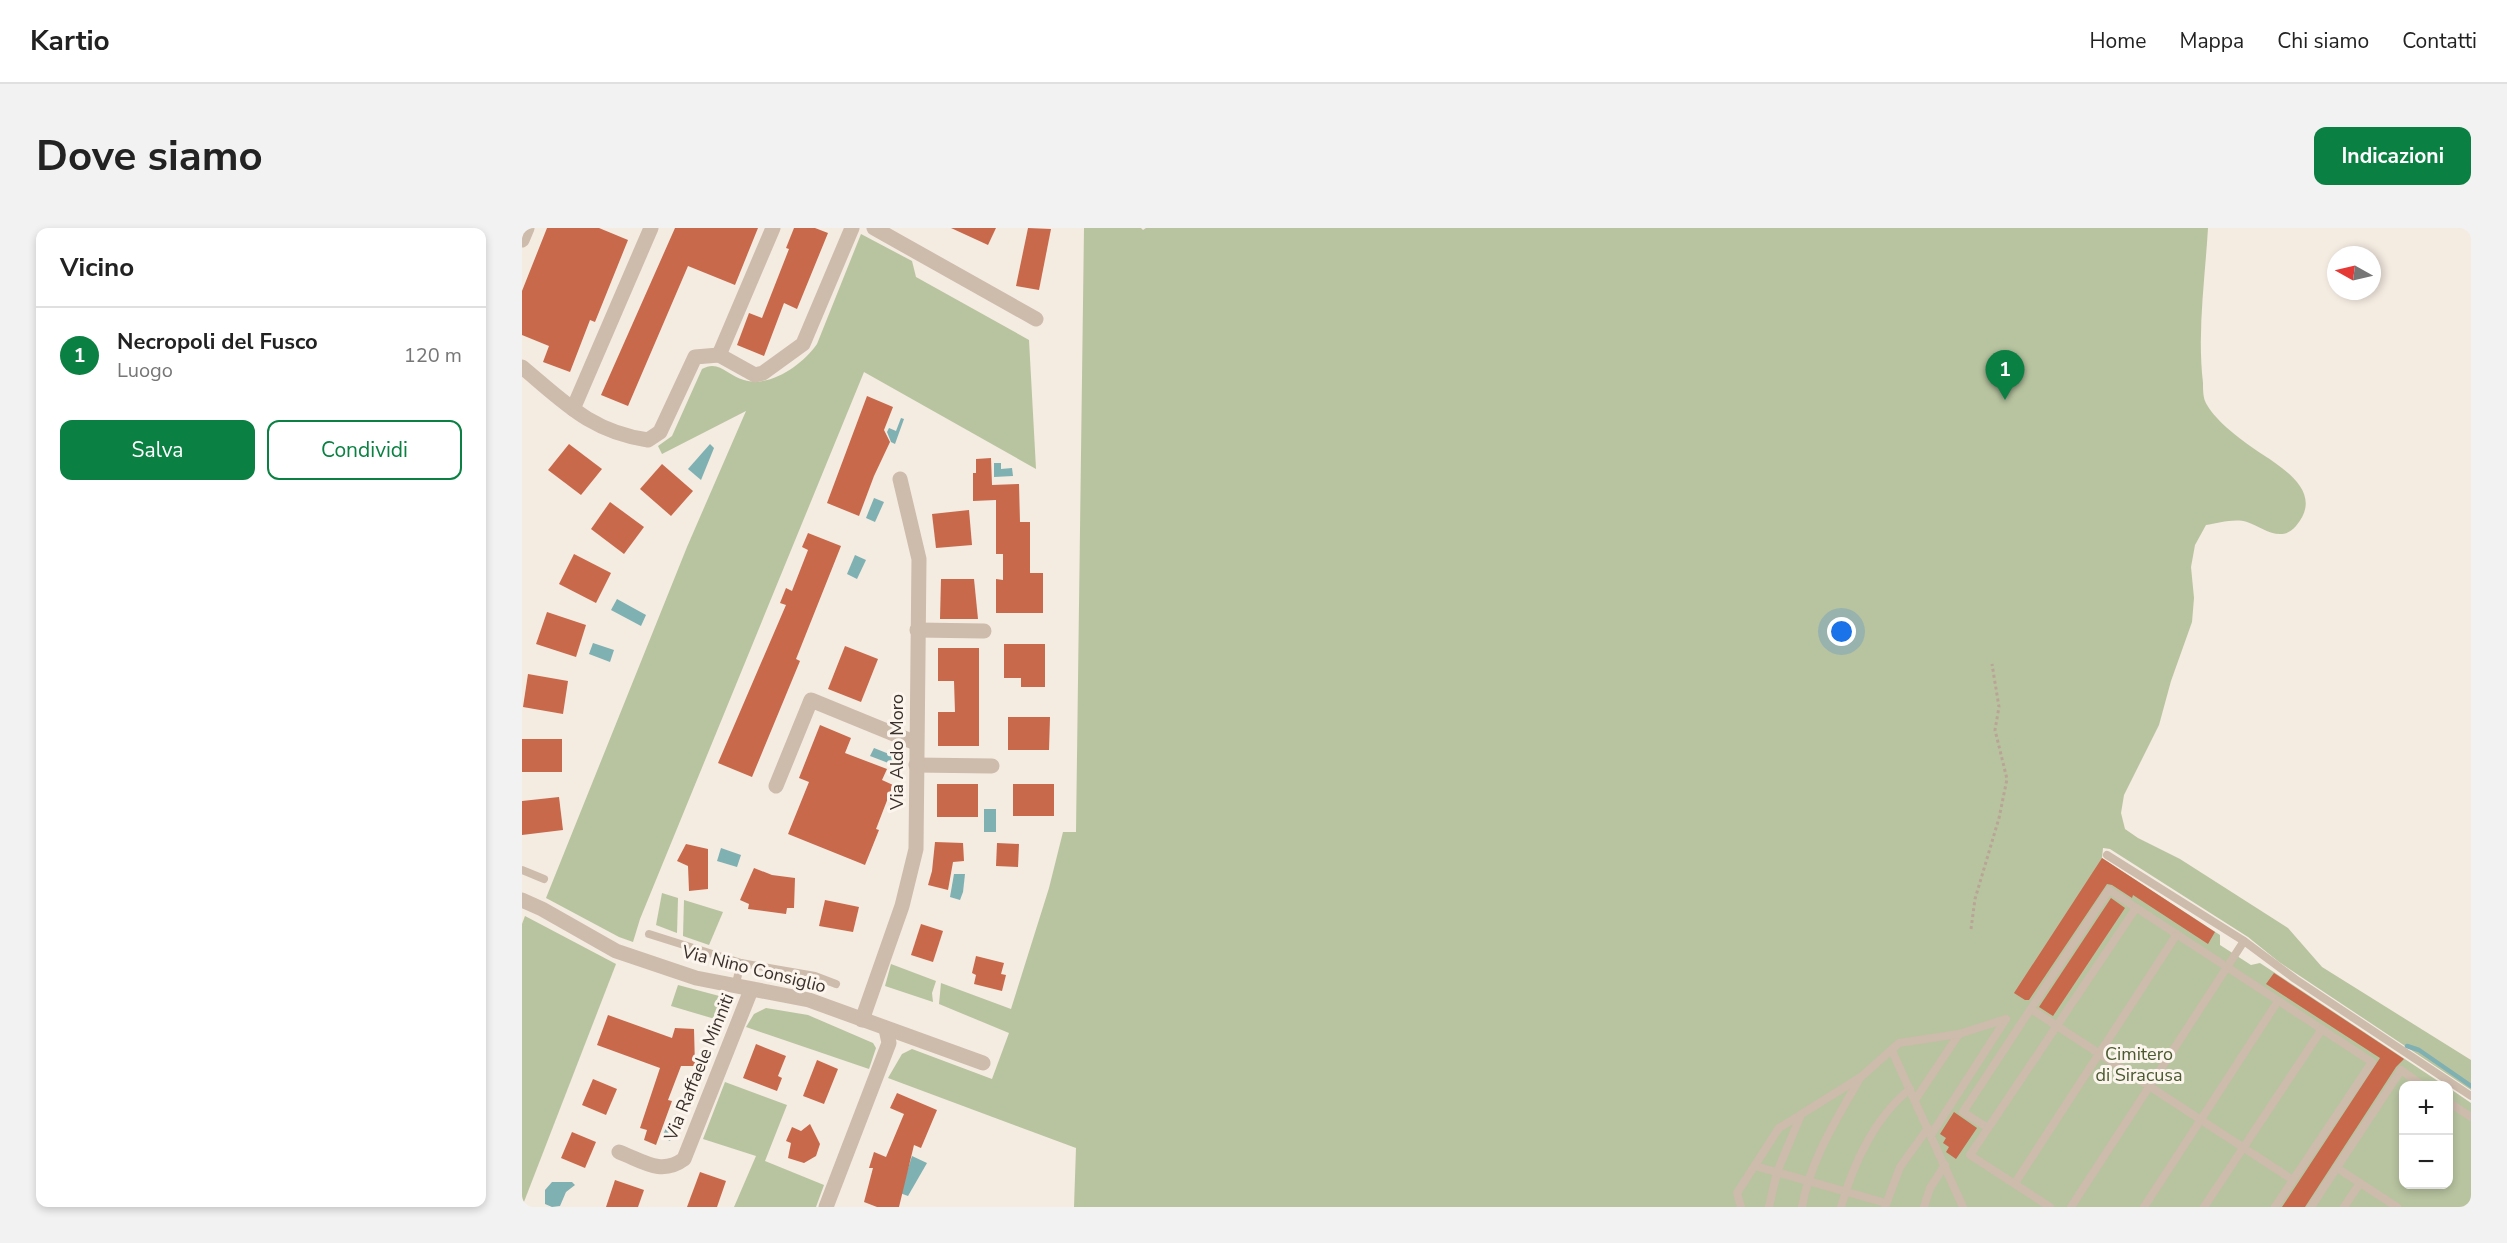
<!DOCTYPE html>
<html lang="it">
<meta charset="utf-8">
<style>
:root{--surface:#fff;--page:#f2f2f2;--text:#222;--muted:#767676;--line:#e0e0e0;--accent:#0b8043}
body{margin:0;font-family:"Nunito Sans",sans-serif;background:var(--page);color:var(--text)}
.controls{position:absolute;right:18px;bottom:18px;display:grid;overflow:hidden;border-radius:12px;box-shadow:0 3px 9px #0003}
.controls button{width:54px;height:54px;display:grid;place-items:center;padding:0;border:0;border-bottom:2px solid var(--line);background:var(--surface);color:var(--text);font:30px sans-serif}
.compass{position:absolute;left:1805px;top:18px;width:54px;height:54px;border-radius:50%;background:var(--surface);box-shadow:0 3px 9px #0003;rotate:278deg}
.you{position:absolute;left:1320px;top:404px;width:21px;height:21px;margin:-15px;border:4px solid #fff;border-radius:50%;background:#1a73e8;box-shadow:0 0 0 9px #1a73e833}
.badge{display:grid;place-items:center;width:39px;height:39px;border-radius:50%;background:var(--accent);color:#fff;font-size:20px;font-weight:700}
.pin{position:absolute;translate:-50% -50px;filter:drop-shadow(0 2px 3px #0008)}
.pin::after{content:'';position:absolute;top:32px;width:21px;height:18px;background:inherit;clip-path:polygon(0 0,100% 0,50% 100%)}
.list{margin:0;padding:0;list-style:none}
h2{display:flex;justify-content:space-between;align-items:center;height:78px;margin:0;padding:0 24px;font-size:26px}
h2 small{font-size:20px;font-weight:400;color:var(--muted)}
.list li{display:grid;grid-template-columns:39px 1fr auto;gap:18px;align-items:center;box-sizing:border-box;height:96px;padding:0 24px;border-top:2px solid var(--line)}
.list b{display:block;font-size:22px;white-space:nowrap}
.list p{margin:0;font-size:20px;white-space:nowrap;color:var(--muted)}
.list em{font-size:20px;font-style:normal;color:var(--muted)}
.actions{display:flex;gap:12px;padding:18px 24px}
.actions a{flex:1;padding:14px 0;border:2px solid var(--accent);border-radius:12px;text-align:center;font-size:21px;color:var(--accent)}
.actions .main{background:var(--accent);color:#fff}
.map{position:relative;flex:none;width:1949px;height:979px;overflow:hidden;border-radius:12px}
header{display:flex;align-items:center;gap:36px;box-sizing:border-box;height:84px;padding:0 30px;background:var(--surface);border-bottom:2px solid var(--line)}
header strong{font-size:28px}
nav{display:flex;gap:33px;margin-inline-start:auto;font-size:21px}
.intro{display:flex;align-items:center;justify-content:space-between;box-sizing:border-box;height:144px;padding:0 36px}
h1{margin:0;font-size:42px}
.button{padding:15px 27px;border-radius:12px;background:var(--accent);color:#fff;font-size:21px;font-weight:700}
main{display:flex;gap:36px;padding:0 36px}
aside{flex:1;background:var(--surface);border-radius:12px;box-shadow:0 3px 9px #0003}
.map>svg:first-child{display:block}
.green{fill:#b8c4a0}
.water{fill:#7fb0b2}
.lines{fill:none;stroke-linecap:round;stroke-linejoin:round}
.stream{stroke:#7fb0b2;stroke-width:4.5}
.building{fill:#c8694b}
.path{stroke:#b9a596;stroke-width:3;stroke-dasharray:3 3;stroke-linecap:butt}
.lane{stroke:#cdbbac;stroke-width:8}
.street{stroke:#cdbbac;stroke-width:15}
.labels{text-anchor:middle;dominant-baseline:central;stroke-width:6;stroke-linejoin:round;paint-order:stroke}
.street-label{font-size:18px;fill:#3b302b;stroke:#fbf5ee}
.park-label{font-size:18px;fill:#4a5a2e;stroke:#fbf5ee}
</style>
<header>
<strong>Kartio</strong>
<nav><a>Home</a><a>Mappa</a><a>Chi siamo</a><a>Contatti</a></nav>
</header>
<div class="intro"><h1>Dove siamo</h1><a class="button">Indicazioni</a></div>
<main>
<aside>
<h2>Vicino<small></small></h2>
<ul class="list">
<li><span class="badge">1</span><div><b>Necropoli del Fusco</b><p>Luogo</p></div><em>120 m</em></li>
</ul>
<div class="actions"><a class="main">Salva</a><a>Condividi</a></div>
</aside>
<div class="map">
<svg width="1949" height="979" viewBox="0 0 1949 979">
<rect width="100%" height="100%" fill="#f4ebe1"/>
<g class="green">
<path d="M 562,0 L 619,0 L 621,2 L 624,0 L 1686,0 C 1683,51 1675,104 1681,155 C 1681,160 1681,168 1683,173 C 1689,187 1708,203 1720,212 C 1744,232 1808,258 1774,298 C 1759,316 1740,299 1725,294 C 1713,290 1696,295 1684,297 L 1673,317 L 1669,339 L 1672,370 L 1670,394 L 1649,453 L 1637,497 L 1602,567 L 1599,585 L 1603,601 L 1616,610 L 1658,631 L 1766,700 L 1800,739 L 1949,832 L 1949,862 L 1757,734 L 1726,709 L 1588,621 L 1581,620 L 1580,630 L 1698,707 L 1698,717 L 1729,737 L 1738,735 L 1922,857 L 1882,858 L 1882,956 L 1926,956 L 1927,860 L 1949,875 L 1949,979 L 552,979 L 554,920 L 366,850 L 380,826 L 390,821 L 470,851 L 487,805 L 417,776 L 419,755 L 489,781 L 527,660 L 541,604 L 554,604 Z"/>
<path d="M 339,6 L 390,33 L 394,49 L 507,112 L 514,241 L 342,144 L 118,691 L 111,714 L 97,709 L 24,670 L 165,319 L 224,183 L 140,226 L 136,218 L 150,208 L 180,141 C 197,131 206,148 222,152 C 249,160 281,136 295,116 Z"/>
<polygon points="140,665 156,670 155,705 134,697"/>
<polygon points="162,672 201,684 187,717 161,708"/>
<polygon points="3,688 94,736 0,979 0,696"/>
<polygon points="369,736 414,753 410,765 411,774 363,758"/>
<polygon points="156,757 201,769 207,779 203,794 149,778"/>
<polygon points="244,780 286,787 351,815 354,820 347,841 224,799 232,786"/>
<polygon points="203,854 265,877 243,933 302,957 294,979 212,979 234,928 181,911"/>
</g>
<g class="water">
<polygon points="379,190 382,191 373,216 369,214 365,204 367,200 374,203"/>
<polygon points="188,216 192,220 179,252 166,241"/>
<polygon points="472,235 479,235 479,241 490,240 491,248 472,249"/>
<polygon points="352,270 362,274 353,294 344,290"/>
<polygon points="333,327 344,332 335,351 325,346"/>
<polygon points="95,371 124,387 119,398 89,382"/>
<polygon points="71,415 92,422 88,434 67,426"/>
<polygon points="352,520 372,528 369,536 348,528"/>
<rect x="462" y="581" width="12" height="23"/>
<polygon points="199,620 219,627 215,639 195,633"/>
<polygon points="432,646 443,646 441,664 438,672 428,669"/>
<polygon points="153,886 158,888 148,913 140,909 144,900 148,901"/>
<polygon points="390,928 405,935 386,968 378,965"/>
<polygon points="30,954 50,954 53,957 44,964 38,978 30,979 23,976 23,962"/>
</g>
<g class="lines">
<polyline class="stream" points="1885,818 1897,822 1949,858"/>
</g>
<g class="building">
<polygon points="25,0 77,0 106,12 73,94 68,92 48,144 21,134 27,118 0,107 0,63"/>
<polygon points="153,0 236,0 213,57 166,38 106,178 79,167"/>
<polygon points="272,0 293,0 306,5 275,81 262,75 242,128 215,117 227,85 240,90 267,21 264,20"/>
<polygon points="429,0 474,0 466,17"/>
<polygon points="506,0 529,1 517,62 494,58"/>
<polygon points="345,168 371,179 362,202 368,214 352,248 337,288 305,275"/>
<polygon points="47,216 80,241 59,267 26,242"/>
<polygon points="469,230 470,257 497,256 498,294 508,294 508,345 521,345 521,385 474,385 474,351 481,352 481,326 474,326 474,272 451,273 451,245 454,245 454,231"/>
<polygon points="140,236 171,263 149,288 118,261"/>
<polygon points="88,274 122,299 102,326 69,301"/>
<polygon points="447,282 450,317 414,320 410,286"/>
<polygon points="286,305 319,318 274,431 278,433 230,549 196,535 264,377 258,375 264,360 270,363 286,322 280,319"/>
<polygon points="52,326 89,345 74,375 37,356"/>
<polygon points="419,351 452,351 456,391 418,391"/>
<polygon points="25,384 64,397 54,429 14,416"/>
<polygon points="482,416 523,416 523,459 499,459 499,450 482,450"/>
<polygon points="323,418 356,431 339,474 306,461"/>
<polygon points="416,420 457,420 457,518 416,518 416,484 433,484 432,453 416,453"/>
<polygon points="6,446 46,453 41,486 1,479"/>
<polygon points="486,489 528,489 527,522 486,522"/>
<polygon points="298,497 329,510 323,525 365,541 360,552 371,557 354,601 357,602 343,637 266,606 287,554 277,550"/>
<rect x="0" y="511" width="40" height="33"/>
<rect x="415" y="556" width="41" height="33"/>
<rect x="491" y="556" width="41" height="32"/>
<polygon points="37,569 41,602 0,607 0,573"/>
<polygon points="413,614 441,615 442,633 431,634 426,662 406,657 410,643"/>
<polygon points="475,615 497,616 496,639 474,638"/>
<polygon points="164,616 186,621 186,661 167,663 166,638 155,633"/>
<polygon points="1580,630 1693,704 1686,716 1611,667 1610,670 1590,657 1585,656 1507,772 1503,772 1492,765"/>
<polygon points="232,640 250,647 273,650 272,680 265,680 264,686 226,681 227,676 218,672"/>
<polygon points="1589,670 1603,680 1531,788 1517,779"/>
<polygon points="303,672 337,679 331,704 297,698"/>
<polygon points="399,696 421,703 411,734 389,727"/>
<polygon points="454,728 482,735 479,746 484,747 480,763 452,756 454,747 450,745"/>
<polygon points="1752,745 1882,831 1874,839 1783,979 1760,979 1858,830 1744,756"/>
<polygon points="86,787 150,810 153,800 172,801 173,838 159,838 146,872 150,873 134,917 122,912 125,902 118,900 138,840 75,817"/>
<polygon points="234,816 264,828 256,848 260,850 255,863 221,850"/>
<polygon points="295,832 316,841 302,876 281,868"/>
<polygon points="71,851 95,861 84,887 60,877"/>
<polygon points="375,865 415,882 399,920 392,917 377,979 355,979 342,974 351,940 347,940 352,924 364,929 382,886 368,880"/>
<polygon points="1432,884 1455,900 1434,931 1424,924 1427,919 1421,915 1424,910 1418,906"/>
<polygon points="288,896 298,916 294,928 282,935 266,930 269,915 264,913 270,899 279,903"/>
<polygon points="50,904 74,914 63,940 39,930"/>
<polygon points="178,944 204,953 195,979 165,979"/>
<polygon points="93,952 122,962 116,979 84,979"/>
</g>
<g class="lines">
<polyline class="path" points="1449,701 1453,671 1477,590 1485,551 1473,502 1477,479 1470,436"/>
<g class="lane">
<polyline points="1585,627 1722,713 1773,751 1949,868"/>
<polyline points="0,642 22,651"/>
<polyline points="127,706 219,735 293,748 314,756"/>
<polyline points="213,759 219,735"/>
<polyline points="1509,781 1771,952"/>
<polyline points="1370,823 1441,979"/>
<polyline points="1393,872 1437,806"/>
<polyline points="1926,874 1949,889"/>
<polyline points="1466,900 1441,884 1587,662 1850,834 1753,979"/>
<polyline points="1409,907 1484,791"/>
<polyline points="1233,938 1364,975"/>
<polyline points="1815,940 1875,979"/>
<polyline points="1493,955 1655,706"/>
<polyline points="1219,979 1215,965 1257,900 1339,849 1377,815 1437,806 1484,791"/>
<polyline points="1247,979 1255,944 1279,887"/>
<path d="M 1280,979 C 1288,932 1315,891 1338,850"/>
<path d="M 1319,979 C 1331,936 1353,889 1388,861"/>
<polyline points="1363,979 1378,939 1406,900"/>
<polyline points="1402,979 1408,960 1423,937"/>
<polyline points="1528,979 1448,927 1614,680"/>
<polyline points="1549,979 1722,713"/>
<polyline points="1622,979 1756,773"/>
<polyline points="1682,979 1800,801"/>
<polyline points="1789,979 1879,842 1901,858"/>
<polyline points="1822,979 1838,955"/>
</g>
<g class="street">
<polyline points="352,0 514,91"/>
<polyline points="0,12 5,0"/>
<polyline points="197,127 251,0"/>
<path d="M 0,139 C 42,174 69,204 126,212 L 138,204 L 173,129 L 197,127 L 233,147 L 241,145 L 281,116 L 330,0"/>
<polyline points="51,181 129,0"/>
<polyline points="395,402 462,403"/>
<polyline points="394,537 470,538"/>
<polyline points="254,558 289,472 394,515"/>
<polyline points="0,672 20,681 94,723 174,750 287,772 461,835"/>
<polyline points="340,792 380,678 394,621 397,331 378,251"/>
<path d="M 97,924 C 121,933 139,948 162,931 L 229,762"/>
<polyline points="304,979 367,815 364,801"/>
</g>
</g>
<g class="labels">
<g class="street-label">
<text transform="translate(375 524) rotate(-90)">Via Aldo Moro</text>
<text transform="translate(232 741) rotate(14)">Via Nino Consiglio</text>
<text transform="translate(177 839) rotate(-68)">Via Raffaele Minniti</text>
</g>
<g class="park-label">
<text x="1617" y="826">Cimitero<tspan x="1617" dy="21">di Siracusa</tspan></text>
</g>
</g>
</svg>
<div class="controls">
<button>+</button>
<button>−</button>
</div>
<svg class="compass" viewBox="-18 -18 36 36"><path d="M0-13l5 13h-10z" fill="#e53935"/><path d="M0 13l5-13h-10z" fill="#767676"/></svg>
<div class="you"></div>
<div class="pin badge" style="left:1483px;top:172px">1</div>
</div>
</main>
